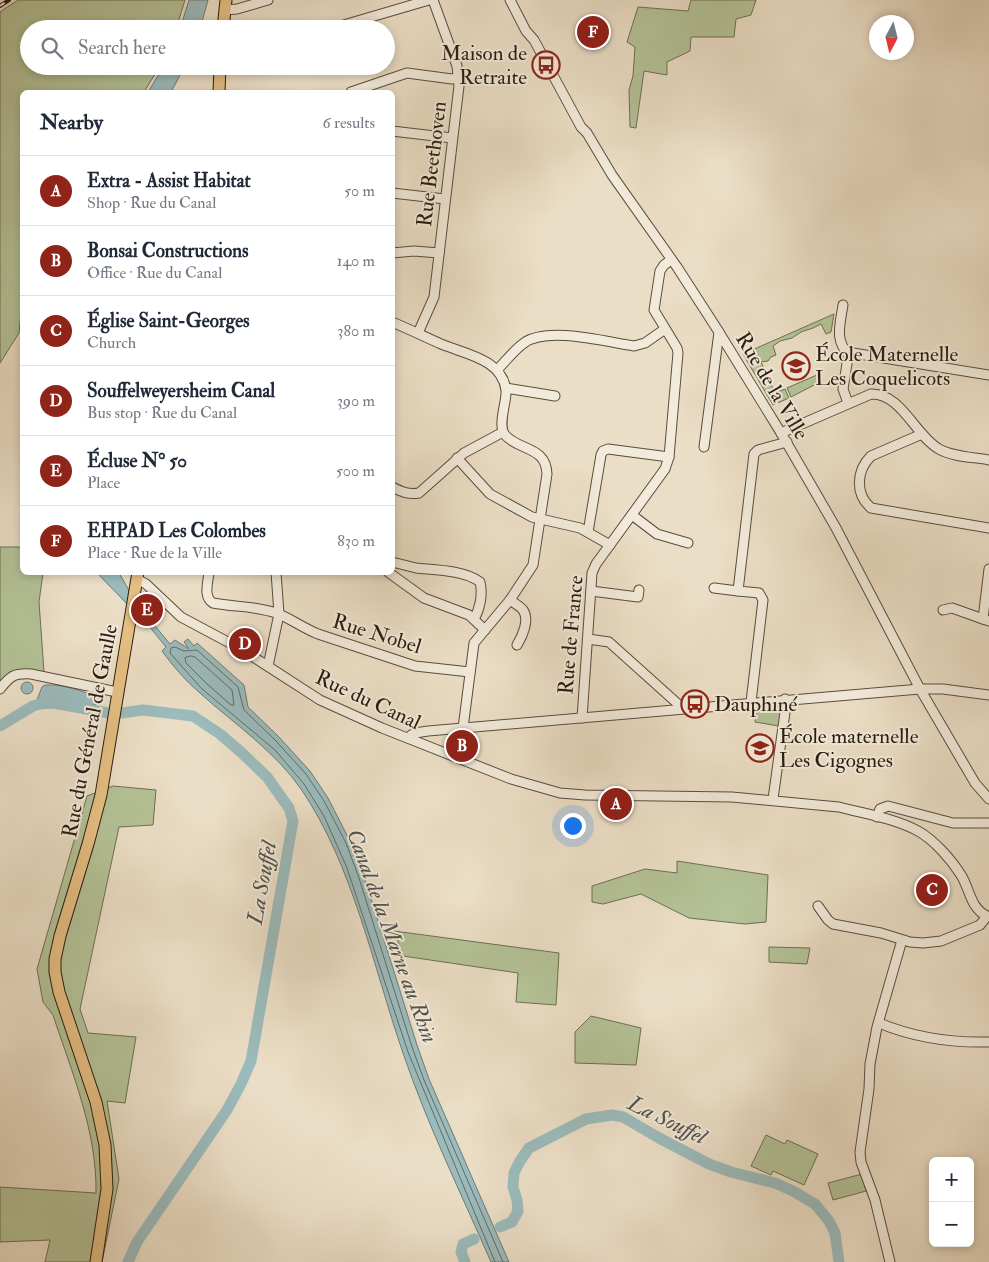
<!DOCTYPE html>
<meta charset="utf-8">
<style>
:root{--surface:#fff;--page:#f2f2f3;--text:#1f2937;--muted:#747a83;--line:#e0e1e3;--accent:#8f2418}
body{margin:0;font-family:"IM FELL Double Pica",serif;background:var(--page);color:var(--text)}
.controls{position:absolute;right:15px;bottom:15px;display:grid;overflow:hidden;border-radius:8px;box-shadow:0 2px 8px #0003}
.controls button{width:45px;height:45px;display:grid;place-items:center;padding:0;border:0;border-bottom:1px solid var(--line);background:var(--surface);color:var(--text);font:25px sans-serif}
.compass{position:absolute;left:869px;top:15px;width:45px;height:45px;border-radius:50%;background:var(--surface);box-shadow:0 2px 8px #0003;rotate:187deg}
.you{position:absolute;left:572px;top:825px;width:18px;height:18px;margin:-12px;border:4px solid #fff;border-radius:50%;background:#1a73e8;box-shadow:0 0 0 8px #1a73e833}
.badge{display:grid;place-items:center;width:32px;height:32px;border-radius:50%;background:var(--accent);color:#fff;font-size:16px;font-weight:700}
.pin{position:absolute;translate:-50% -50%;border:2px solid #fff;box-shadow:0 1px 5px #0006}
.list{margin:0;padding:0;list-style:none}
h2{display:flex;justify-content:space-between;align-items:center;height:65px;margin:0;padding:0 20px;font-size:21px}
h2 small{font-size:16px;font-weight:400;color:var(--muted)}
.list li{display:grid;grid-template-columns:32px 1fr auto;gap:15px;align-items:center;box-sizing:border-box;height:70px;padding:0 20px;border-top:1px solid var(--line)}
.list b{display:block;font-size:19px;white-space:nowrap}
.list p{margin:0;font-size:16px;white-space:nowrap;color:var(--muted)}
.list em{font-size:16px;font-style:normal;color:var(--muted)}
.icon{flex:none;width:28px;height:28px;fill:none;stroke:currentColor;stroke-width:2;stroke-linecap:round;stroke-linejoin:round}
.map{position:relative;flex:none;width:989px;height:1262px;overflow:hidden}
.search{position:absolute;background:var(--surface);box-shadow:0 2px 8px #0003;left:20px;top:20px;width:375px;height:55px;display:flex;align-items:center;gap:12px;box-sizing:border-box;padding:0 18px;border-radius:28px;color:var(--muted);font-size:19px}
.panel{position:absolute;background:var(--surface);box-shadow:0 2px 8px #0003;left:20px;top:90px;width:375px;height:485px;border-radius:8px}
.map>svg:first-child{display:block}
.green{fill:#b4c297;stroke:#6e6e53}
.water{fill:#9bbbbc;stroke:#6d7b77}
.lines{fill:none;stroke-linecap:round;stroke-linejoin:round}
.shore{stroke:#626b66;stroke-width:1}
.river{stroke:#9bbbbc;stroke-width:11}
.minor-casing{stroke:#5a4c3d;stroke-width:11}
.major-casing{stroke:#291b0f;stroke-width:13}
.minor{stroke:#f2eada;stroke-width:9}
.major{stroke:#e6bf83;stroke-width:11}
.rail-casing{stroke:#291b0f;stroke-width:4}
.rail{stroke:#f2eada;stroke-width:2;stroke-dasharray:5.5;stroke-linecap:butt}
.labels{text-anchor:middle;dominant-baseline:central;stroke-width:4;stroke-linejoin:round;paint-order:stroke}
.poi-label{font-size:21px;fill:#291b0f;stroke:#f2eada;text-anchor:start}
.street-label{font-size:21px;fill:#291b0f;stroke:#f2eada}
.water-label{font-size:22px;font-style:italic;fill:#51534c;stroke:#f2eada}
</style>
<div class="map">
<svg width="989" height="1262" viewBox="0 0 989 1262">
<rect width="100%" height="100%" fill="#ebdec6"/>
<filter id="stains"><feTurbulence type="fractalNoise" baseFrequency=".004" numOctaves="4"/><feColorMatrix values="0 0 0 0 .2 0 0 0 0 .09 0 0 0 0 .02 0 0 0 .5 -.17"/></filter>
<radialGradient id="worn" r=".72"><stop offset=".6" stop-color="#630" stop-opacity="0"/><stop offset="1" stop-color="#630" stop-opacity=".3"/></radialGradient>
<g class="green">
<polygon points="18,0 185,0 176,29 29,29 29,66 160,66 144,92 22,92 22,301 19,333 0,363 0,12"/>
<polygon points="691,0 756,0 751,15 736,19 734,37 691,37 690,51 667,62 667,75 644,71 636,128 630,127 629,90 633,76 635,47 627,42 638,7 688,11"/>
<polygon points="834,314 831,332 826,334 821,324 813,328 801,332 792,338 780,341 773,346 776,355 771,357 768,361 761,362 775,393 785,389 789,398 773,405 743,354"/>
<polygon points="819,374 822,381 791,397 787,388"/>
<polygon points="0,547 22,547 22,572 43,573 39,602 44,672 8,674 0,683"/>
<polygon points="757,708 781,712 779,726 755,722"/>
<path d="M 113,786 L 156,790 L 153,825 L 119,827 L 80,1009 L 88,1033 L 136,1037 L 125,1103 L 107,1101 L 119,1179 L 102,1262 L 45,1262 L 50,1240 L 0,1242 L 0,1187 L 96,1193 C 97,1131 72,1073 53,1015 L 43,1002 L 37,969 L 87,796 Z"/>
<polygon points="677,861 768,875 766,922 745,924 689,918 641,894 603,904 592,902 592,886 645,869 677,873"/>
<polygon points="394,931 559,953 556,1005 516,1002 518,973 403,956"/>
<polygon points="769,947 810,948 807,964 769,962"/>
<polygon points="591,1016 641,1028 636,1065 575,1063 575,1032"/>
<polygon points="766,1135 785,1144 787,1140 818,1154 804,1185 773,1171 771,1175 751,1166"/>
<polygon points="862,1174 866,1191 833,1200 828,1183"/>
</g>
<g class="water">
<polygon points="189,0 208,0 200,29 180,29"/>
<polygon points="164,66 185,66 171,92 148,92"/>
<path d="M 97,573 L 119,573 L 137,604 L 170,644 L 175,640 L 189,649 L 184,642 L 188,639 L 194,646 L 197,643 L 244,685 L 248,707 L 278,736 L 310,771 L 328,798 L 350,841 L 364,876 L 417,1045 L 429,1079 L 509,1262 L 491,1262 C 461,1193 427,1124 403,1053 C 373,966 353,865 301,789 C 274,750 234,724 200,693 C 185,680 173,666 162,651 L 166,647 L 137,611 L 133,610 Z"/>
<circle cx="27" cy="688" r="6"/>
<path d="M 45,685 C 63,684 83,691 99,698 L 98,704 L 92,705 L 52,699 L 48,701 L 37,700 L 42,687 Z"/>
</g>
<g class="lines">
<g class="shore">
<polygon points="191,656 195,657 232,690 234,705 231,705 206,683 186,663 185,658"/>
<polyline points="495,1262 408,1052 347,868 324,816 304,784 275,750 201,688 170,653 171,648 175,647 184,651 197,650 238,687 244,710 275,740 306,774 324,801 346,843 359,878 412,1047 424,1080 503,1262"/>
</g>
<g class="river">
<polyline points="0,726 33,706 40,704 53,703 114,714 143,710 193,716 220,734 242,753 267,777 289,808 293,821 251,1061 241,1084 227,1110 137,1242 128,1262"/>
<polyline points="500,1227 512,1222 518,1211 517,1200 513,1187 514,1173 520,1161 529,1148 586,1119 612,1115 623,1117 659,1138 709,1164 731,1172 775,1183 793,1191 815,1204 829,1221 835,1233 839,1262"/>
<polyline points="465,1262 461,1252 463,1244 474,1239"/>
</g>
<g class="minor-casing">
<g id="minor">
<polyline points="510,0 526,31 534,40 581,127 587,133 612,175 677,267 717,329 781,433 836,528 920,689 975,783 989,799"/>
<polyline points="225,10 237,9 268,0"/>
<polyline points="330,29 429,0"/>
<polyline points="351,92 407,73 452,79 458,78"/>
<polyline points="392,131 452,138"/>
<polyline points="392,193 445,199"/>
<polyline points="392,253 414,251 439,253"/>
<path d="M 843,305 C 840,325 834,341 850,356"/>
<path d="M 392,322 C 409,329 425,337 441,344 C 465,354 502,359 506,390 C 507,402 497,425 505,435 C 519,451 546,446 547,474 L 533,565 L 510,600 L 474,643 L 463,728"/>
<polyline points="418,333 434,297 459,86 457,66 433,0"/>
<path d="M 497,370 C 505,362 514,350 524,343 C 548,326 606,342 634,346 L 645,343 L 665,329"/>
<polyline points="506,388 555,396"/>
<polyline points="848,403 843,389 848,357 853,353 989,375"/>
<path d="M 781,433 L 871,394 C 901,393 915,435 939,449 C 953,457 973,457 989,460"/>
<path d="M 922,434 L 871,456 C 856,471 855,494 871,508 L 989,528"/>
<polyline points="704,447 719,332"/>
<polyline points="457,458 490,494 532,517 580,528 610,545"/>
<path d="M 392,487 C 402,492 409,495 419,493 L 464,453 L 503,432"/>
<polyline points="632,515 657,534 688,543"/>
<polyline points="588,532 601,455 603,451 608,449 669,457"/>
<path d="M 392,562 C 400,564 408,566 416,568 C 435,570 465,570 480,582 C 483,594 480,609 474,619"/>
<polyline points="989,569 983,619 989,621"/>
<path d="M 209,572 C 208,583 203,597 213,603 C 234,607 256,606 276,613 C 290,618 303,628 318,634 L 415,666 L 470,672"/>
<polyline points="388,572 424,598 469,615 485,630"/>
<path d="M 137,579 L 146,584 L 181,617 L 241,649 L 320,700 L 382,728 L 511,779 L 560,793 L 585,795 L 732,797 L 828,806 L 839,807 C 865,814 894,818 918,831 C 934,840 951,859 961,875 C 970,889 970,908 987,916"/>
<polyline points="714,588 738,591"/>
<polyline points="591,591 638,597 639,590"/>
<path d="M 510,600 C 514,603 520,606 523,610 C 530,620 522,637 517,645"/>
<polyline points="943,610 952,608 983,619"/>
<polyline points="588,639 609,642 678,704 680,709"/>
<polyline points="268,666 279,614 276,572"/>
<path d="M 0,689 C 10,676 14,673 31,674 L 117,692"/>
<polyline points="751,702 763,600 759,593 738,591 754,454 758,450 787,442"/>
<polyline points="582,718 592,573 596,564 665,469 669,457 678,353 677,348 654,310 660,271 664,265 671,260"/>
<path d="M 409,738 C 412,732 421,732 428,731 L 920,689 L 943,689 L 989,695"/>
<polyline points="773,799 786,705 785,699"/>
<polyline points="877,817 880,809 888,806 953,823 989,823"/>
<polyline points="818,906 828,920 833,924 881,933 910,942 923,943 941,941 980,925 987,916"/>
<path d="M 879,1023 C 913,1037 953,1043 989,1042"/>
<polyline points="890,1262 875,1200 861,1162 860,1152 869,1089 870,1064 877,1027 902,940"/>
</g>
</g>
<g class="major-casing">
<g id="major">
<polyline points="223,29 226,0"/>
<polyline points="219,92 220,66"/>
<polyline points="96,1262 107,1189 105,1145 96,1102 59,992 55,972 55,959 60,936 88,844 101,795 138,572"/>
</g>
</g>
<use href="#minor" class="minor"/>
<use href="#major" class="major"/>
<g class="rail-casing">
<polyline id="rail" points="0,6 9,0"/>
</g>
<use href="#rail" class="rail"/>
</g>
<defs>
<g id="bus-ring" transform="scale(1.4375)"><circle r="9.5" fill="#f2eada" stroke="#8f2418" stroke-width="1.5"/><path d="M-5-6H5V4H4V6H2V4H-2V6H-4V4H-5ZM-3.5-4V0h7V-4ZM-3.5 1.2v1.5H-2V1.2ZM2 1.2v1.5H3.5V1.2Z" fill="#8f2418"/></g>
<g id="school-ring" transform="scale(1.4375)"><circle r="9.5" fill="#f2eada" stroke="#8f2418" stroke-width="1.5"/><path d="M0-5L7-2L0 1L-7-2ZM-4 1L0 2.5L4 1V4Q0 6-4 4Z" fill="#8f2418"/></g>
</defs>
<g fill-rule="evenodd">
<use href="#bus-ring" x="546" y="65"/>
<use href="#school-ring" x="796" y="366"/>
<use href="#bus-ring" x="695" y="704"/>
<use href="#school-ring" x="760" y="748"/>
</g>
<g class="labels">
<g class="poi-label">
<text x="527" y="53" text-anchor="end">Maison de<tspan x="527" dy="24">Retraite</tspan></text>
<text x="815" y="354">École Maternelle<tspan x="815" dy="24">Les Coquelicots</tspan></text>
<text x="714" y="704">Dauphiné</text>
<text x="779" y="736">École maternelle<tspan x="779" dy="24">Les Cigognes</tspan></text>
</g>
<g class="street-label">
<text transform="translate(432 164) rotate(-83)">Rue Beethoven</text>
<text transform="translate(772 386) rotate(59)">Rue de la Ville</text>
<text transform="translate(377 634) rotate(17)">Rue Nobel</text>
<text transform="translate(571 635) rotate(-85)">Rue de France</text>
<text transform="translate(368 700) rotate(25)">Rue du Canal</text>
<text transform="translate(90 731) rotate(-79)">Rue du Général de Gaulle</text>
</g>
<g class="water-label">
<text transform="translate(262 883) rotate(-80)">La Souffel</text>
<text transform="translate(392 936) rotate(70)">Canal de la Marne au Rhin</text>
<text transform="translate(667 1120) rotate(26)">La Souffel</text>
</g>
</g>
<rect width="100%" height="100%" filter="url(#stains)"/>
<rect width="100%" height="100%" fill="url(#worn)"/>
</svg>
<div class="controls">
<button>+</button>
<button>−</button>
</div>
<svg class="compass" viewBox="-18 -18 36 36"><path d="M0-13l5 13h-10z" fill="#e53935"/><path d="M0 13l5-13h-10z" fill="#747a83"/></svg>
<div class="you"></div>
<div class="pin badge" style="left:616px;top:804px">A</div>
<div class="pin badge" style="left:462px;top:746px">B</div>
<div class="pin badge" style="left:932px;top:890px">C</div>
<div class="pin badge" style="left:245px;top:644px">D</div>
<div class="pin badge" style="left:147px;top:610px">E</div>
<div class="pin badge" style="left:593px;top:32px">F</div>
<div class="search"><svg class="icon" aria-label="search" viewBox="0 0 24 24"><circle cx="10" cy="10" r="6"/><path d="M15 15l6 6"/></svg>Search here</div>
<section class="panel">
<h2>Nearby<small>6 results</small></h2>
<ul class="list">
<li><span class="badge">A</span><div><b>Extra - Assist Habitat</b><p>Shop · Rue du Canal</p></div><em>50 m</em></li>
<li><span class="badge">B</span><div><b>Bonsai Constructions</b><p>Office · Rue du Canal</p></div><em>140 m</em></li>
<li><span class="badge">C</span><div><b>Église Saint-Georges</b><p>Church</p></div><em>380 m</em></li>
<li><span class="badge">D</span><div><b>Souffelweyersheim Canal</b><p>Bus stop · Rue du Canal</p></div><em>390 m</em></li>
<li><span class="badge">E</span><div><b>Écluse N° 50</b><p>Place</p></div><em>500 m</em></li>
<li><span class="badge">F</span><div><b>EHPAD Les Colombes</b><p>Place · Rue de la Ville</p></div><em>830 m</em></li>
</ul>
</section>
</div>
